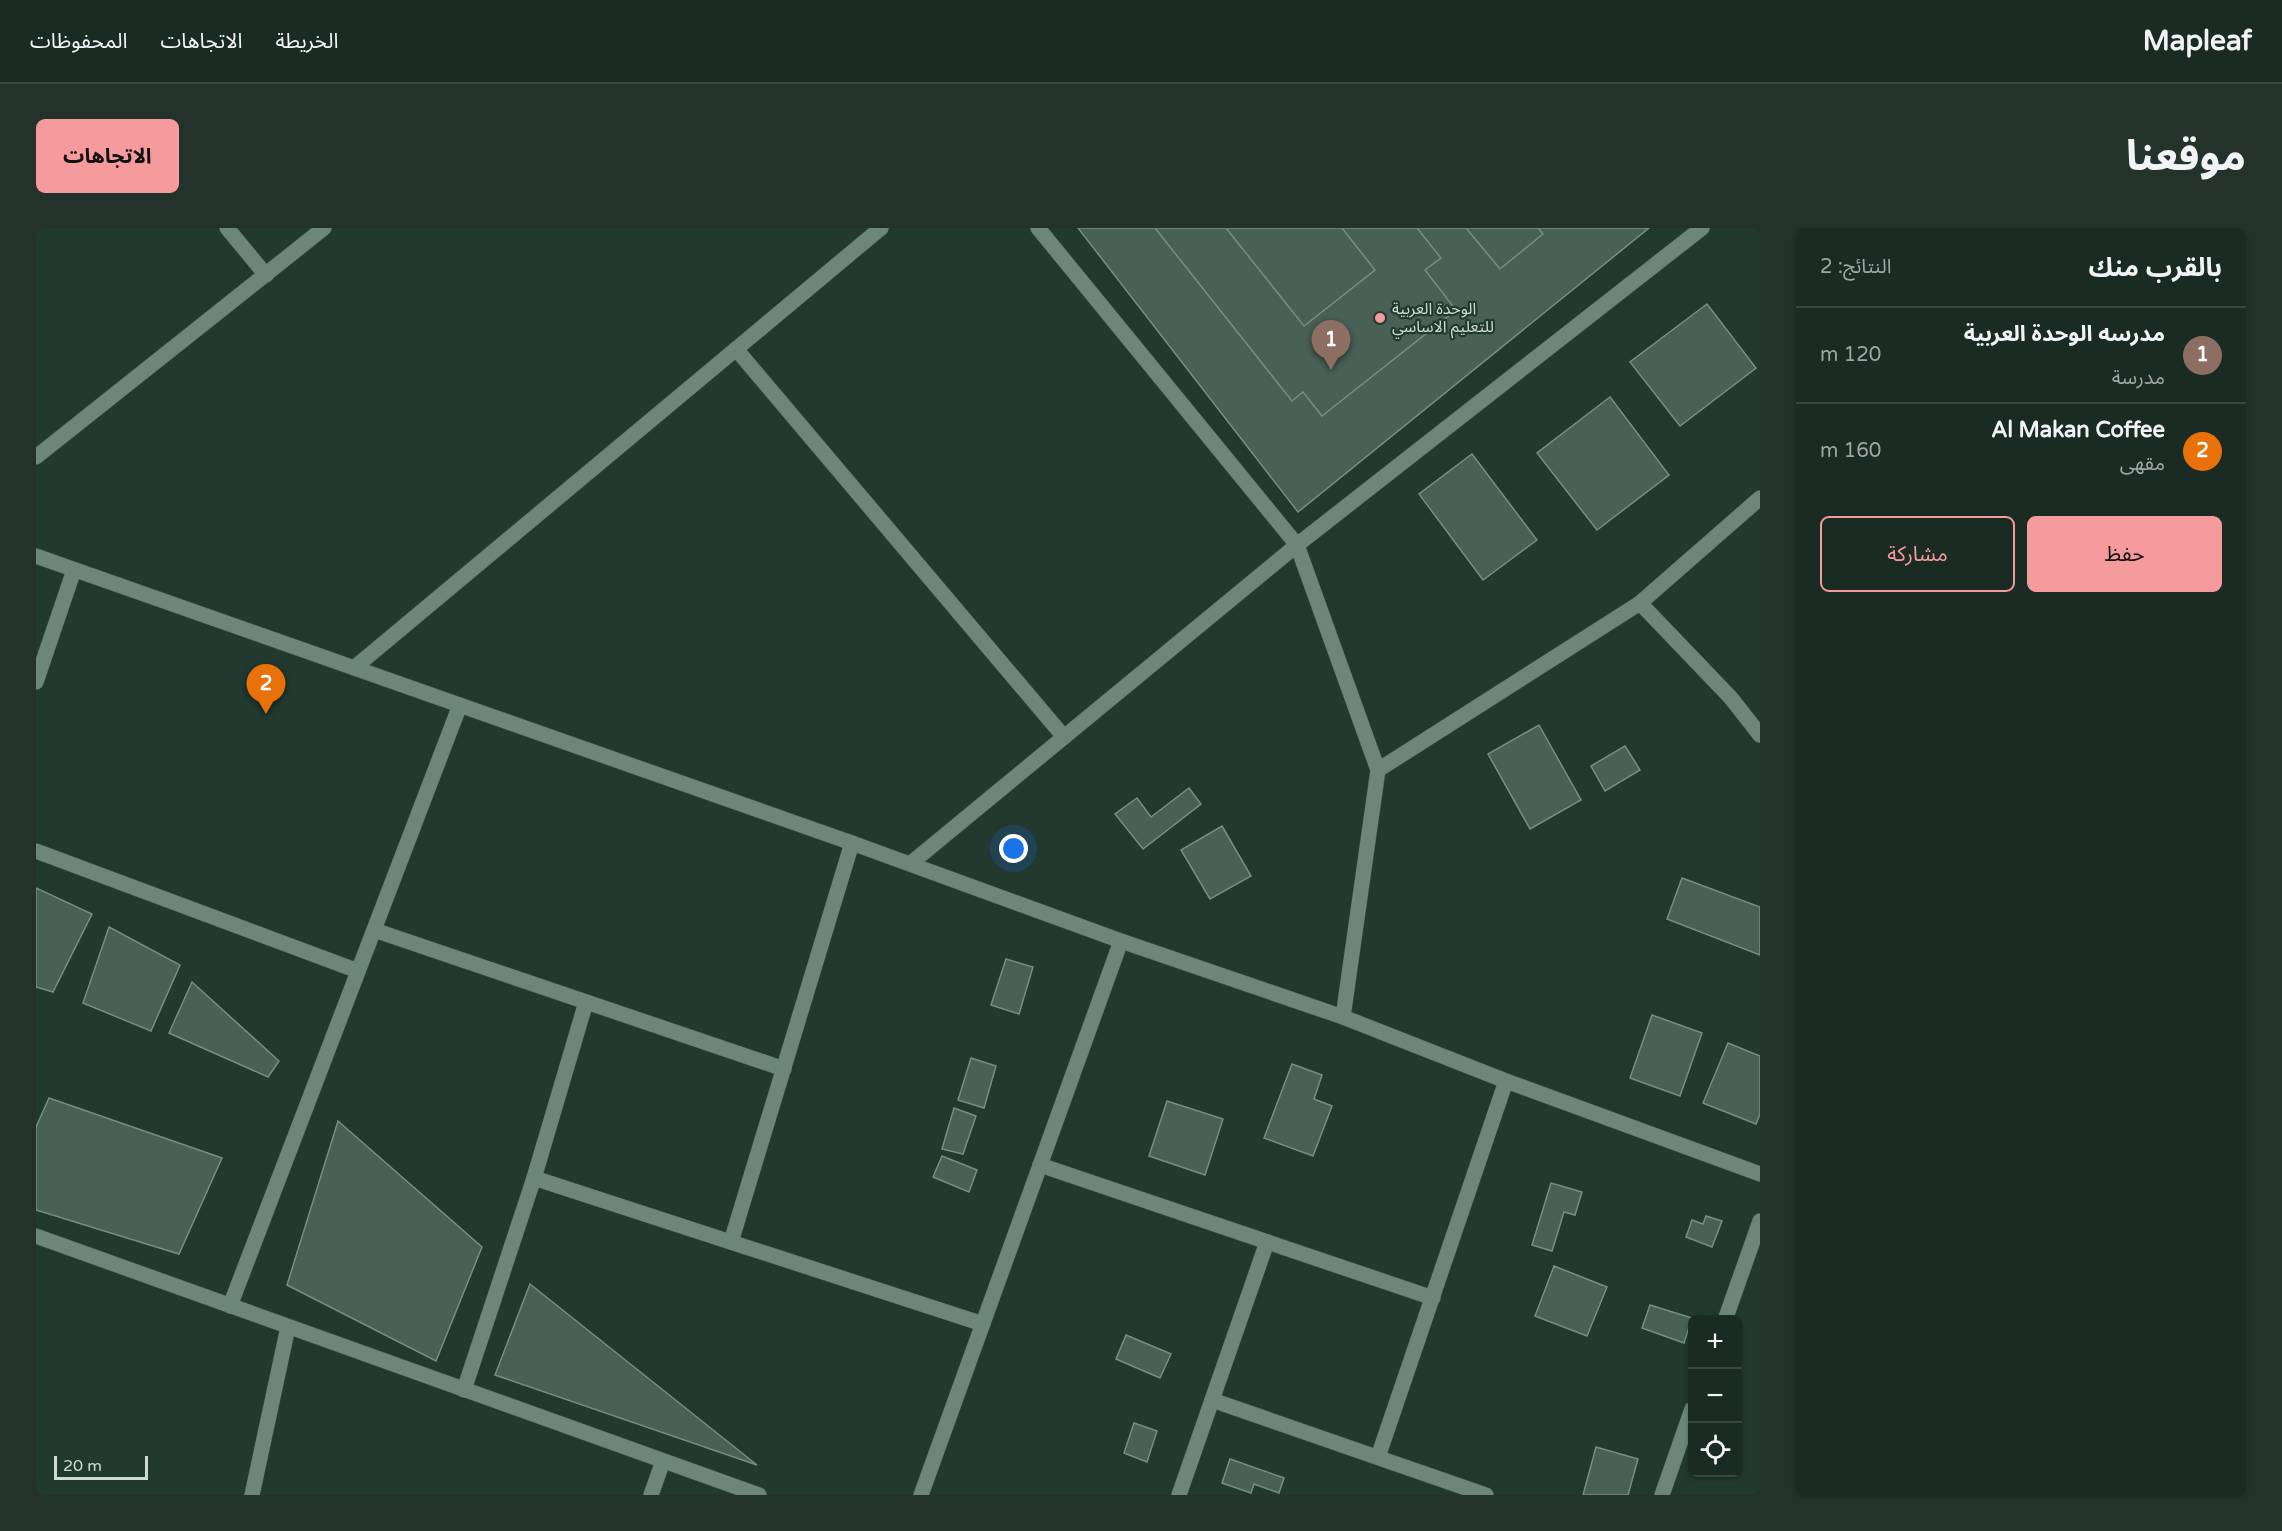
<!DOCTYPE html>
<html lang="ar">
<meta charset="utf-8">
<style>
:root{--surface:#1a2b24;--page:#23332c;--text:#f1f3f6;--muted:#9fa7a6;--line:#384741;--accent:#f59b9d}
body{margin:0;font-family:"Varela Round","Noto Sans Arabic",sans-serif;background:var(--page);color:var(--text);direction:rtl}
.controls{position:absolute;right:18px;bottom:18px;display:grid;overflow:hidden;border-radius:9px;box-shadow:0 2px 4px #0004}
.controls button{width:54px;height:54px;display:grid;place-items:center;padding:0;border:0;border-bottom:2px solid var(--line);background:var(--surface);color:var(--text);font:30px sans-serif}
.scale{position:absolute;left:18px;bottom:15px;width:94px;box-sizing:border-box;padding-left:6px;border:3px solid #cedbd5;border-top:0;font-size:16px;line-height:21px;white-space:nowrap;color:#cedbd5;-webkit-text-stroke:4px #223930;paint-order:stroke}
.you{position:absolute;left:978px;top:621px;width:21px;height:21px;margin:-15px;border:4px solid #fff;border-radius:50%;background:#1a73e8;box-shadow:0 0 0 9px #1a73e833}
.badge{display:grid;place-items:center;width:39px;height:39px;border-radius:50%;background:var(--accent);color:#fff;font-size:20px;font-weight:700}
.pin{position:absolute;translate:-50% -50px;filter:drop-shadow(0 2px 3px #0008)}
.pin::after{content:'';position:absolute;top:32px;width:21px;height:18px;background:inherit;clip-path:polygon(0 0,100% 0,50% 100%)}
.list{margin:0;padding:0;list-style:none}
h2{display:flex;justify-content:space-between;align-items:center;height:78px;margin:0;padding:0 24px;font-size:26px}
h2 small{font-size:20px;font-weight:400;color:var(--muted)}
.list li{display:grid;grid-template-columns:39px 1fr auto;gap:18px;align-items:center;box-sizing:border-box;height:96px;padding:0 24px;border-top:2px solid var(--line)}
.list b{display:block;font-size:22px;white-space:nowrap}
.list p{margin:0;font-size:20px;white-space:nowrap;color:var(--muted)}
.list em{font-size:20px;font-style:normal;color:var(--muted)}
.actions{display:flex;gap:12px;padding:18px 24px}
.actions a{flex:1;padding:14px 0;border:2px solid var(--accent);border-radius:9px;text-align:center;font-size:21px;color:var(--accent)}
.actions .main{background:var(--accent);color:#111}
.icon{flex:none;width:33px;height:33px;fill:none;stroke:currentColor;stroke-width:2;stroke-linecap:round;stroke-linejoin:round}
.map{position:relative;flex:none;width:1724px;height:1267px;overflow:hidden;direction:ltr;border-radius:9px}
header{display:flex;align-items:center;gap:36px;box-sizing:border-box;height:84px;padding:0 30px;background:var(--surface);border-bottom:2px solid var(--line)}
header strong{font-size:28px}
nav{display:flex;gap:33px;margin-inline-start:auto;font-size:21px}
.intro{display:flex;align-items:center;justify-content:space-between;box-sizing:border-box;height:144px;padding:0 36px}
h1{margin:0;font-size:42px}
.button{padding:15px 27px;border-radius:9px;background:var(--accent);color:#111;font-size:21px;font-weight:700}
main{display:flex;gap:36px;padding:0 36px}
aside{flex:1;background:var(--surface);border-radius:9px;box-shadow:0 2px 4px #0004}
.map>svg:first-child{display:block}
.building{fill:#486055;stroke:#758f83;stroke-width:1.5}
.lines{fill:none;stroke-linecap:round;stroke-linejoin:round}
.minor-casing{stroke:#41544d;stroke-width:16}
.minor{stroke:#6d867b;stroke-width:15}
.poi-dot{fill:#f59b9d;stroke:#223930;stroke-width:2}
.labels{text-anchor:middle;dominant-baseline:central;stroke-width:4.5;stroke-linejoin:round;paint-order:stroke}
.poi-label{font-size:16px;fill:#cedbd5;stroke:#223930;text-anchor:start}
</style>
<header>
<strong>Mapleaf</strong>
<nav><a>الخريطة</a><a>الاتجاهات</a><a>المحفوظات</a></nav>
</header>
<div class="intro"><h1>موقعنا</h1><a class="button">الاتجاهات</a></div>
<main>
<aside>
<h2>بالقرب منك<small>النتائج: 2</small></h2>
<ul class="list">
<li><span class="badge" style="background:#8d6e63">1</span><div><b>مدرسه الوحدة العربية</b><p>مدرسة</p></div><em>120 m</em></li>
<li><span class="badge" style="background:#e8710a">2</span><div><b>Al Makan Coffee</b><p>مقهى</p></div><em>160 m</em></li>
</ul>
<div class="actions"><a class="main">حفظ</a><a>مشاركة</a></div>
</aside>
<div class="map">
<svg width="1724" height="1267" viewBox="0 0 1724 1267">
<rect width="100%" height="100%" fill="#223930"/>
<g class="building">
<polygon points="1042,0 1613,0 1262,284"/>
<polygon points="1119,0 1190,0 1268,98 1339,42 1306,0 1381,0 1405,30 1389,42 1420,82 1286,188 1267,164 1256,173"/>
<polygon points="1430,0 1502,0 1507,6 1464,41"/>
<polygon points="1671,76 1720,140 1644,198 1594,134"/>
<polygon points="1574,169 1633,247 1561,302 1501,225"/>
<polygon points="1436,226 1501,312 1447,352 1383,266"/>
<polygon points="1503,497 1545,572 1494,601 1452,526"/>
<polygon points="1589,518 1604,542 1569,563 1555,538"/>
<polygon points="1153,560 1165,576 1107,621 1079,586 1101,570 1115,589"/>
<polygon points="1186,598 1215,648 1174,671 1145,622"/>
<polygon points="1646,650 1724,679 1724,727 1631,691"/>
<polygon points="0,660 56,686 17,764 0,759"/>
<polygon points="73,699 144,737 115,803 47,775"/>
<polygon points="970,731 997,739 983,786 955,777"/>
<polygon points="156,754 243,833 232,849 133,805"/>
<polygon points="1616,787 1666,805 1644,868 1594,850"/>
<polygon points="1692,815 1724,828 1724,886 1720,896 1667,875"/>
<polygon points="935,830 960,838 948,880 922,872"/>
<polygon points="1256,836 1286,847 1278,871 1296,878 1277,928 1228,910"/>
<polygon points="13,870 186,930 143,1026 0,982 0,899"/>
<polygon points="1131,873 1187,891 1169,947 1113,928"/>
<polygon points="918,880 940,888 927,926 906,921"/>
<polygon points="302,893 446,1019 400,1133 251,1057"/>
<polygon points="906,928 941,942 933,964 897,949"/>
<polygon points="1515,955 1546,964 1539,987 1528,984 1516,1023 1496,1017"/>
<polygon points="1670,988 1686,993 1676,1019 1650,1009 1656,992 1667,996"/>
<polygon points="1518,1038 1571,1059 1551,1108 1499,1088"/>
<polygon points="494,1056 721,1237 459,1147"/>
<polygon points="1614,1077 1656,1090 1648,1115 1606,1100"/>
<polygon points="1090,1107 1135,1126 1124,1150 1080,1131"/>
<polygon points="1098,1195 1121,1203 1111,1234 1088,1225"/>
<polygon points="1560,1219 1602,1231 1592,1267 1547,1267"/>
<polygon points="1194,1231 1248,1250 1243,1265 1218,1256 1215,1265 1186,1255"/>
</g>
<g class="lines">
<g class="minor-casing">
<g id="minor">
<polyline points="191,0 230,47"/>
<polyline points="1002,0 1261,317 1666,0"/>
<polyline points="700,121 1028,509"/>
<polyline points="0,229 288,0"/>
<polyline points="0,328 816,615 1085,713 1307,789 1470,853 1724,946"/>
<polyline points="1604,375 1695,470 1724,507"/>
<polyline points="318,440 845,0"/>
<polyline points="0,454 38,342"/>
<polyline points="1342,542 1604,375 1724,270"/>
<polyline points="0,623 322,743"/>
<polyline points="874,636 1261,317 1342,542 1307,789"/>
<polyline points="338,702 748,841"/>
<polyline points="1004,937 1397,1070"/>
<polyline points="498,950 947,1096"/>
<polyline points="0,1008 723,1267"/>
<polyline points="695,1014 816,615"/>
<polyline points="194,1078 424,477"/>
<polyline points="1689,1092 1724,993"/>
<polyline points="428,1162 498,950 550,774"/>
<polyline points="1176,1172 1450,1267"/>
<polyline points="1342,1229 1470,853"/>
<polyline points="216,1267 252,1099"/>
<polyline points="615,1267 627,1233"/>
<polyline points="885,1267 1085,713"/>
<polyline points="1143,1267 1231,1014"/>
<polyline points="1626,1267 1656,1181"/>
</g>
</g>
<use href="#minor" class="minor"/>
</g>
<circle class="poi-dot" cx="1344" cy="90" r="6"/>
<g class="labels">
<g class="poi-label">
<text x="1356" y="81">الوحدة العربية<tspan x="1356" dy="18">للتعليم الاساسي</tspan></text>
</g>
</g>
</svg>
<div class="controls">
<button>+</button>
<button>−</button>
<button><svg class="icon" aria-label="locate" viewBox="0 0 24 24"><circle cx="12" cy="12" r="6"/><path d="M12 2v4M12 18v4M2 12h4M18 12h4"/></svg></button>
</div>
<div class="scale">20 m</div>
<div class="you"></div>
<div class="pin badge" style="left:1295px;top:142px;background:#8d6e63">1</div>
<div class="pin badge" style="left:230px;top:486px;background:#e8710a">2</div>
</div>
</main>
